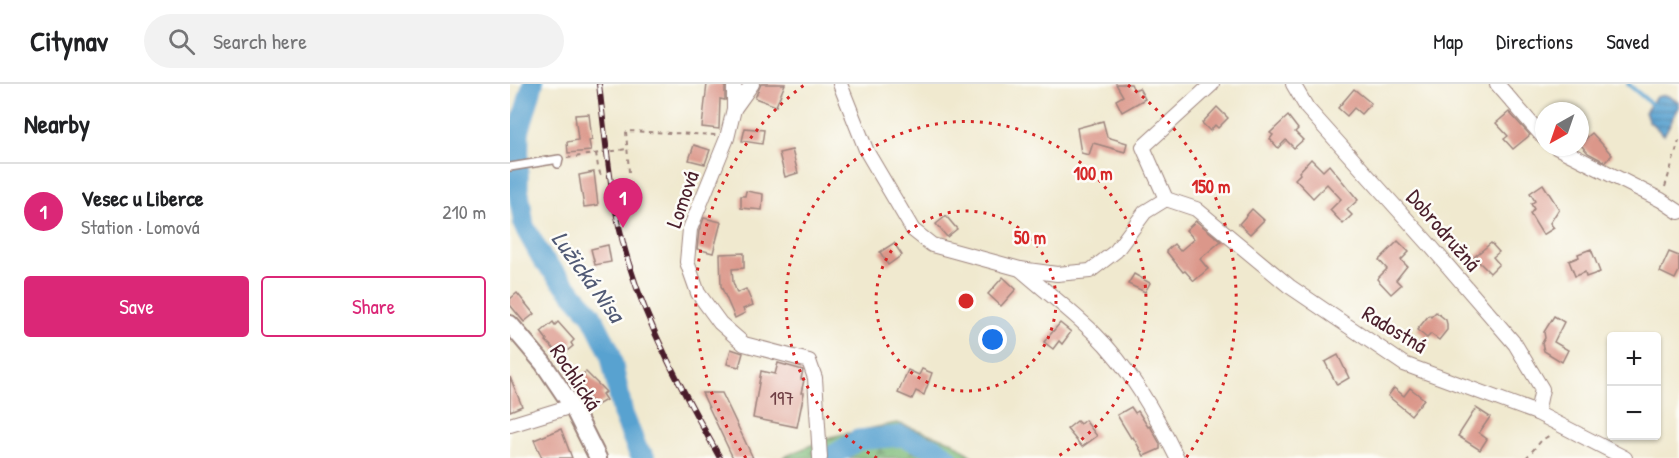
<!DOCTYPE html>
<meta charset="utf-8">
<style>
:root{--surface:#fff;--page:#f2f2f2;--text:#202124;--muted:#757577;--line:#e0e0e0;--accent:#db2777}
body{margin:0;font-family:"Patrick Hand",sans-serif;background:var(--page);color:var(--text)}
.controls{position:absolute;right:18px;bottom:18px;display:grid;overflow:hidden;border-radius:6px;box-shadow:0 2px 4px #0004}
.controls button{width:54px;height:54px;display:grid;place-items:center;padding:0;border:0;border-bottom:2px solid var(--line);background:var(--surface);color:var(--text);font:30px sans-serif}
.compass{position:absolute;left:1025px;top:18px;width:54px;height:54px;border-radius:50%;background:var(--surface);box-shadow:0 2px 4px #0004;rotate:220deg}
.you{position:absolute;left:483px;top:256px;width:21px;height:21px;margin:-15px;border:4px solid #fff;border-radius:50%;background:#1a73e8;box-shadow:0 0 0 9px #1a73e833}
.badge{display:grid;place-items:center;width:39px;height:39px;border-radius:50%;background:var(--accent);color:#fff;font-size:20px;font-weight:700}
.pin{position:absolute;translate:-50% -50px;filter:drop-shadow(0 2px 3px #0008)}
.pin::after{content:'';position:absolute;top:32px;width:21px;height:18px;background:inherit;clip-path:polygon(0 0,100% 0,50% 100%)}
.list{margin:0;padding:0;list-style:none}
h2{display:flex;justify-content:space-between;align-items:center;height:78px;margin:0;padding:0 24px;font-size:26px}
h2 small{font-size:20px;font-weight:400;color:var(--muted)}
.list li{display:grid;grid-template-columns:39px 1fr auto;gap:18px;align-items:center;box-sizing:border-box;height:96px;padding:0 24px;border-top:2px solid var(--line)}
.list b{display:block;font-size:22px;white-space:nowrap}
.list p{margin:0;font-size:20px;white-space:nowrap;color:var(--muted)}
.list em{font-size:20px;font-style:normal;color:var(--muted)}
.actions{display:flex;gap:12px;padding:18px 24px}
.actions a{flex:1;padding:14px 0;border:2px solid var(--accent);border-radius:6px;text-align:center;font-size:21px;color:var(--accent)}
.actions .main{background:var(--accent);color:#fff}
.icon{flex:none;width:33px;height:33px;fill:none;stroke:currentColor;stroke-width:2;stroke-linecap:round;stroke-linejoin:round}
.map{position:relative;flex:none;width:1169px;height:374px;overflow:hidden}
header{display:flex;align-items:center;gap:36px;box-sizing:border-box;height:84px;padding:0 30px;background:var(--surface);border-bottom:2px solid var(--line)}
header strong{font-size:28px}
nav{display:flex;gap:33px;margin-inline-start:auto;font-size:21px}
.search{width:420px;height:54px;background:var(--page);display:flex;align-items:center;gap:15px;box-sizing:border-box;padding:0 21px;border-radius:33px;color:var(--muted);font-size:22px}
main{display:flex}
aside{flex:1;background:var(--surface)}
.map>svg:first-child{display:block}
.forest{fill:url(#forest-firs);stroke:#656e54;stroke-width:1.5}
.water{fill:url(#water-rules);stroke:#52607e;stroke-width:1.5}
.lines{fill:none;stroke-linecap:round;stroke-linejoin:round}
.stream{stroke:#59a2d0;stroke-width:4}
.river{stroke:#59a2d0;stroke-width:21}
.building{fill:#db978a}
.service-casing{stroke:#9d847d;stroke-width:10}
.minor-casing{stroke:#9d847d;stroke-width:16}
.tertiary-casing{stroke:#9d847d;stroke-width:20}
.path{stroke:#9d847d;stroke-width:2;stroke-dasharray:4.5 4.5;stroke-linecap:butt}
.service{stroke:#fff;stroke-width:7}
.minor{stroke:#fff;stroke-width:14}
.tertiary{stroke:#fff;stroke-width:16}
.rail-casing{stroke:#4a1f2b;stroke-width:6}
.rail{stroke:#fdfcf7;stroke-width:4;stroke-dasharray:11;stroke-linecap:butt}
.ring{fill:none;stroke:#d62828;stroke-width:3;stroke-dasharray:3 6}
.labels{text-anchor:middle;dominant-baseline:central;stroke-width:5;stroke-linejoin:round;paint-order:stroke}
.number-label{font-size:20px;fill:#6e3d43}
.street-label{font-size:22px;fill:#4a1f2b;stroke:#fdfcf7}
.water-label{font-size:24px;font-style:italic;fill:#515a75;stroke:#fdfcf7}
.centre{fill:#d62828;stroke:#fdfcf7;stroke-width:3}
.ring-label{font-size:18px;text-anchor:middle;font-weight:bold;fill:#d62828;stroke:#fdfcf7;stroke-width:5;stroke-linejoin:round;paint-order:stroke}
</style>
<header>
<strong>Citynav</strong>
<div class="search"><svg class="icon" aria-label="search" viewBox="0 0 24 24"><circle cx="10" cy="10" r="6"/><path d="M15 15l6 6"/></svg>Search here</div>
<nav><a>Map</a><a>Directions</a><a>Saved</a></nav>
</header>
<main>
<aside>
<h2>Nearby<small></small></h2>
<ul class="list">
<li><span class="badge">1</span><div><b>Vesec u Liberce</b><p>Station · Lomová</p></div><em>210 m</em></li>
</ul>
<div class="actions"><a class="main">Save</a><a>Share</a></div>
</aside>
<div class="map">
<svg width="1169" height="374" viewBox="0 0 1169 374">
<defs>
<pattern id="forest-firs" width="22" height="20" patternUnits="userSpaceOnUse" patternTransform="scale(1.5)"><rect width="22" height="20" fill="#80bc7c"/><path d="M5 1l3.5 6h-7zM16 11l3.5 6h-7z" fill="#6b9866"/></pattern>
<pattern id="water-rules" width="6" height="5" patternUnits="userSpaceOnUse" patternTransform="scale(1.5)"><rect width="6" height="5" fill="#59a2d0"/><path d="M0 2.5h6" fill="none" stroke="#4c83a9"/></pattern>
</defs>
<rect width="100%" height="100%" fill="#fdfcf7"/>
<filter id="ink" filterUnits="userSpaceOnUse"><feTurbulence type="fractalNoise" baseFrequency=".0167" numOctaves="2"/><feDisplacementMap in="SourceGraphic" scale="12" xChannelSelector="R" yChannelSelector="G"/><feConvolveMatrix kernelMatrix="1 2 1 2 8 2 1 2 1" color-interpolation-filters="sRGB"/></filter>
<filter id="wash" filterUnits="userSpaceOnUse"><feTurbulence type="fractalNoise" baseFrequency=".008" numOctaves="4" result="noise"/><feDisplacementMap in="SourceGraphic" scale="24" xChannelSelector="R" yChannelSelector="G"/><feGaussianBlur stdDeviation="1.35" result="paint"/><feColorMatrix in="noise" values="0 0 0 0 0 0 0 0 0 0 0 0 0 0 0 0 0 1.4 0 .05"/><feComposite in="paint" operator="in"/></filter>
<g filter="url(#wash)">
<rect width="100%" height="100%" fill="#f0e9cf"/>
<polygon class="forest" points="387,339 443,358 464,374 272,374 320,353"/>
<polygon class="water" points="1156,11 1169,18 1169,23 1154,51 1139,37 1135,28 1146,13"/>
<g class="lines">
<polyline class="stream" points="1118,0 1145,23"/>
<g class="river">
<polyline points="23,0 9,48 8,103 14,142 33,176 81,230 100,268 113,330 128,367 135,374"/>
<polyline points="319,374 348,356 391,352 426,365 438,374"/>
</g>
</g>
<g id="blocks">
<g class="building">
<polygon points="197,0 215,0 215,16 210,15 209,45 192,43"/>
<polygon points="251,0 275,0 266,22 245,14"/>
<polygon points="606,0 621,0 624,6 629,4 635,15 612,28 606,16 613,12"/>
<polygon points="844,5 861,19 851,30 844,24 837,32 828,24"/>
<polygon points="707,23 718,34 708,44 705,41 700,47 692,39"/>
<polygon points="999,28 1020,51 1003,65 994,55 998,52 986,39"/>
<polygon points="79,30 82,56 79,57 81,67 58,69 57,58 68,56 65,31"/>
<polygon points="778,32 788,45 785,48 793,56 784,64 776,56 768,64 760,55 763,51 760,49"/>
<polygon points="593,37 597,53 617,59 615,68 583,59 579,71 571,69 567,44"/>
<polygon points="235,44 254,46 252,60 232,57"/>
<polygon points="1082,49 1102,71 1095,78 1078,69 1070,60"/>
<polygon points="184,61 200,66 195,80 179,76"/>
<polygon points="282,66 288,89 275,93 269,69"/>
<polygon points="801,75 813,87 819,81 848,116 837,126 842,131 833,140 820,126 831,115 817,100 803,114 785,95 790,90 789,88"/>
<polygon points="84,88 88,121 74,123 69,91"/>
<polygon points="1033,100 1049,125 1040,139 1044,144 1033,151 1020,130 1024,125 1021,120 1025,117 1020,109"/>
<polygon points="236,107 253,110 252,126 231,124 231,112 235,112"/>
<polygon points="742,125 754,136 740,150 729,140"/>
<polygon points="436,132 447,145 437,153 426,140"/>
<polygon points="194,134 211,138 203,169 187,165 189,147"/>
<polygon points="686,137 711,157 690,175 698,185 684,197 675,187 673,188 656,167 664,160 670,167 684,155 676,146"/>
<polygon points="888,157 899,168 891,176 897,182 886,196 891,201 881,210 867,195 877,185 869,176"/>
<polygon points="384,159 392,171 378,181 370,168"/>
<polygon points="981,159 989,168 983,173 989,180 980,189 964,173"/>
<polygon points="98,161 101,178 85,181 81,165"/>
<polygon points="1081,165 1090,188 1076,193 1075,188 1065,192 1059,177 1069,173 1068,170"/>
<polygon points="1159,168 1169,172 1169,187 1165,195 1150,188"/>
<polygon points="234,169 234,184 222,185 223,198 227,209 236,205 243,221 233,225 235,229 225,234 211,202 210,170"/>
<polygon points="624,190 640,199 635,208 618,200"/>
<polygon points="493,193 506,205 491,222 478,210"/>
<polygon points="7,209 24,230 14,238 0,221 0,215"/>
<polygon points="926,228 936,236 937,240 937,246 929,256 921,250 917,254 907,246 919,231 921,233"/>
<polygon points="1044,232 1054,238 1044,258 1058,266 1052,278 1034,267 1032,259 1035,254 1034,248"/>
<polygon points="43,238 45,241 48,238 64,256 61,259 63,262 51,272 36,257 37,256 31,248"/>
<polygon points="550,239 561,248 552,260 549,257 543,265 534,258"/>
<polygon points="221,265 233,269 229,283 217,280"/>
<polygon points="828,271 839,294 827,301 815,278"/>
<polygon points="268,279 293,286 291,295 294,296 291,309 294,309 287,343 243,334 251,287 265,290"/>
<polygon points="412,285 422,289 414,311 406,307 402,315 388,309 398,286 409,291"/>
<polygon points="76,288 96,308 92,310 96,316 84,323 67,293"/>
<polygon points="0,293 12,322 0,327"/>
<polygon points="884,304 894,312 900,304 914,315 901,331 878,312"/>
<polygon points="192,309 212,309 243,374 223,374"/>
<polygon points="621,323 625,329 628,327 638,343 640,342 650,360 650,365 634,372 623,353 621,354 607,331"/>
<polygon points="966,324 980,333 969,349 977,355 970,366 948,352"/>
<polygon points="575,336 587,352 572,363 557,345 567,337 570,340"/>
<polygon points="51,345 62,374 32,374 24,356"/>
</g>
</g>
</g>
<g filter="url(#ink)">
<use href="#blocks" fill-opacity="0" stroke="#9d847d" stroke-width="1.5"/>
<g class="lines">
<g class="service-casing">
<polyline id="service" points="0,83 49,75 48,80"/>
</g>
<g class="minor-casing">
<g id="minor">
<polyline points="242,0 224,25 217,54 180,145 177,178 188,209 210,239 234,260 299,277 305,294 310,374"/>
<polyline points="330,0 357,68 403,146 422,161 510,185 547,190 580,187 606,167 635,128 656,115"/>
<polyline points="783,0 797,24 918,159 1005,260 1032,305 1027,329"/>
<polyline points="987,0 1034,54"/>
<polyline points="224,25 224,0"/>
<polyline points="1046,63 1151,116 1169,128"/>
<polyline points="656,115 686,125 779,202 894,280 1027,329 1115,374"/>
<polyline points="656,115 633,63 702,0"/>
<path d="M 510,185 C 534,206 560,226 583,248 C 620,284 645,329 667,374"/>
<polyline points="0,341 62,322"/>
</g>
</g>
<g class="tertiary-casing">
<polyline id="tertiary" points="0,240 33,279 62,322 88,374"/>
</g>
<g class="path">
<polyline points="86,69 88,83 91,92"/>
<polyline points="57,74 117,65"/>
<polyline points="119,88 116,47 206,51"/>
<polyline points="1155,103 1169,57"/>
<polyline points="1016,374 1032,356 1042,350"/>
</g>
<use href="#service" class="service"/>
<use href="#minor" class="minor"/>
<use href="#tertiary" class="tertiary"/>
<g class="rail-casing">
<path id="rail" d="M 89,0 C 96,60 101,122 119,180 C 140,249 175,311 210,374"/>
</g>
<use href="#rail" class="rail"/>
</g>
</g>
<g class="ring">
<circle cx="456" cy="217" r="90"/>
<path d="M367 374A180 180 0 1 1 545 374"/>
<path d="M236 374A270 270 0 0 1 294 1M618 1A270 270 0 0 1 676 374"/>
</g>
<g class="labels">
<g class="number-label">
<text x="272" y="313">197</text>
</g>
<g class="street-label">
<text transform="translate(172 115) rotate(-71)">Lomová</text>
<text transform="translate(934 146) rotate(49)">Dobrodružná</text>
<text transform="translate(885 245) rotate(31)">Radostná</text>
<text transform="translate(66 293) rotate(57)">Rochlická</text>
</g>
<g class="water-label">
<text transform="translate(79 192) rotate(54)">Lužická Nisa</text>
</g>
</g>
<circle cx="456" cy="217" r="9" class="centre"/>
<g class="ring-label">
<text x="583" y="96">100 m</text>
<text x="701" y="109">150 m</text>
<text x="520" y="160">50 m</text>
</g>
</svg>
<div class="controls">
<button>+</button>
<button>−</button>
</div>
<svg class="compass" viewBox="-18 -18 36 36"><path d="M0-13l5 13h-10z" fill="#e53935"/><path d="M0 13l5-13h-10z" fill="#757577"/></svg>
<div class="you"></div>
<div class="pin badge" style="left:113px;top:144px">1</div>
</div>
</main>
